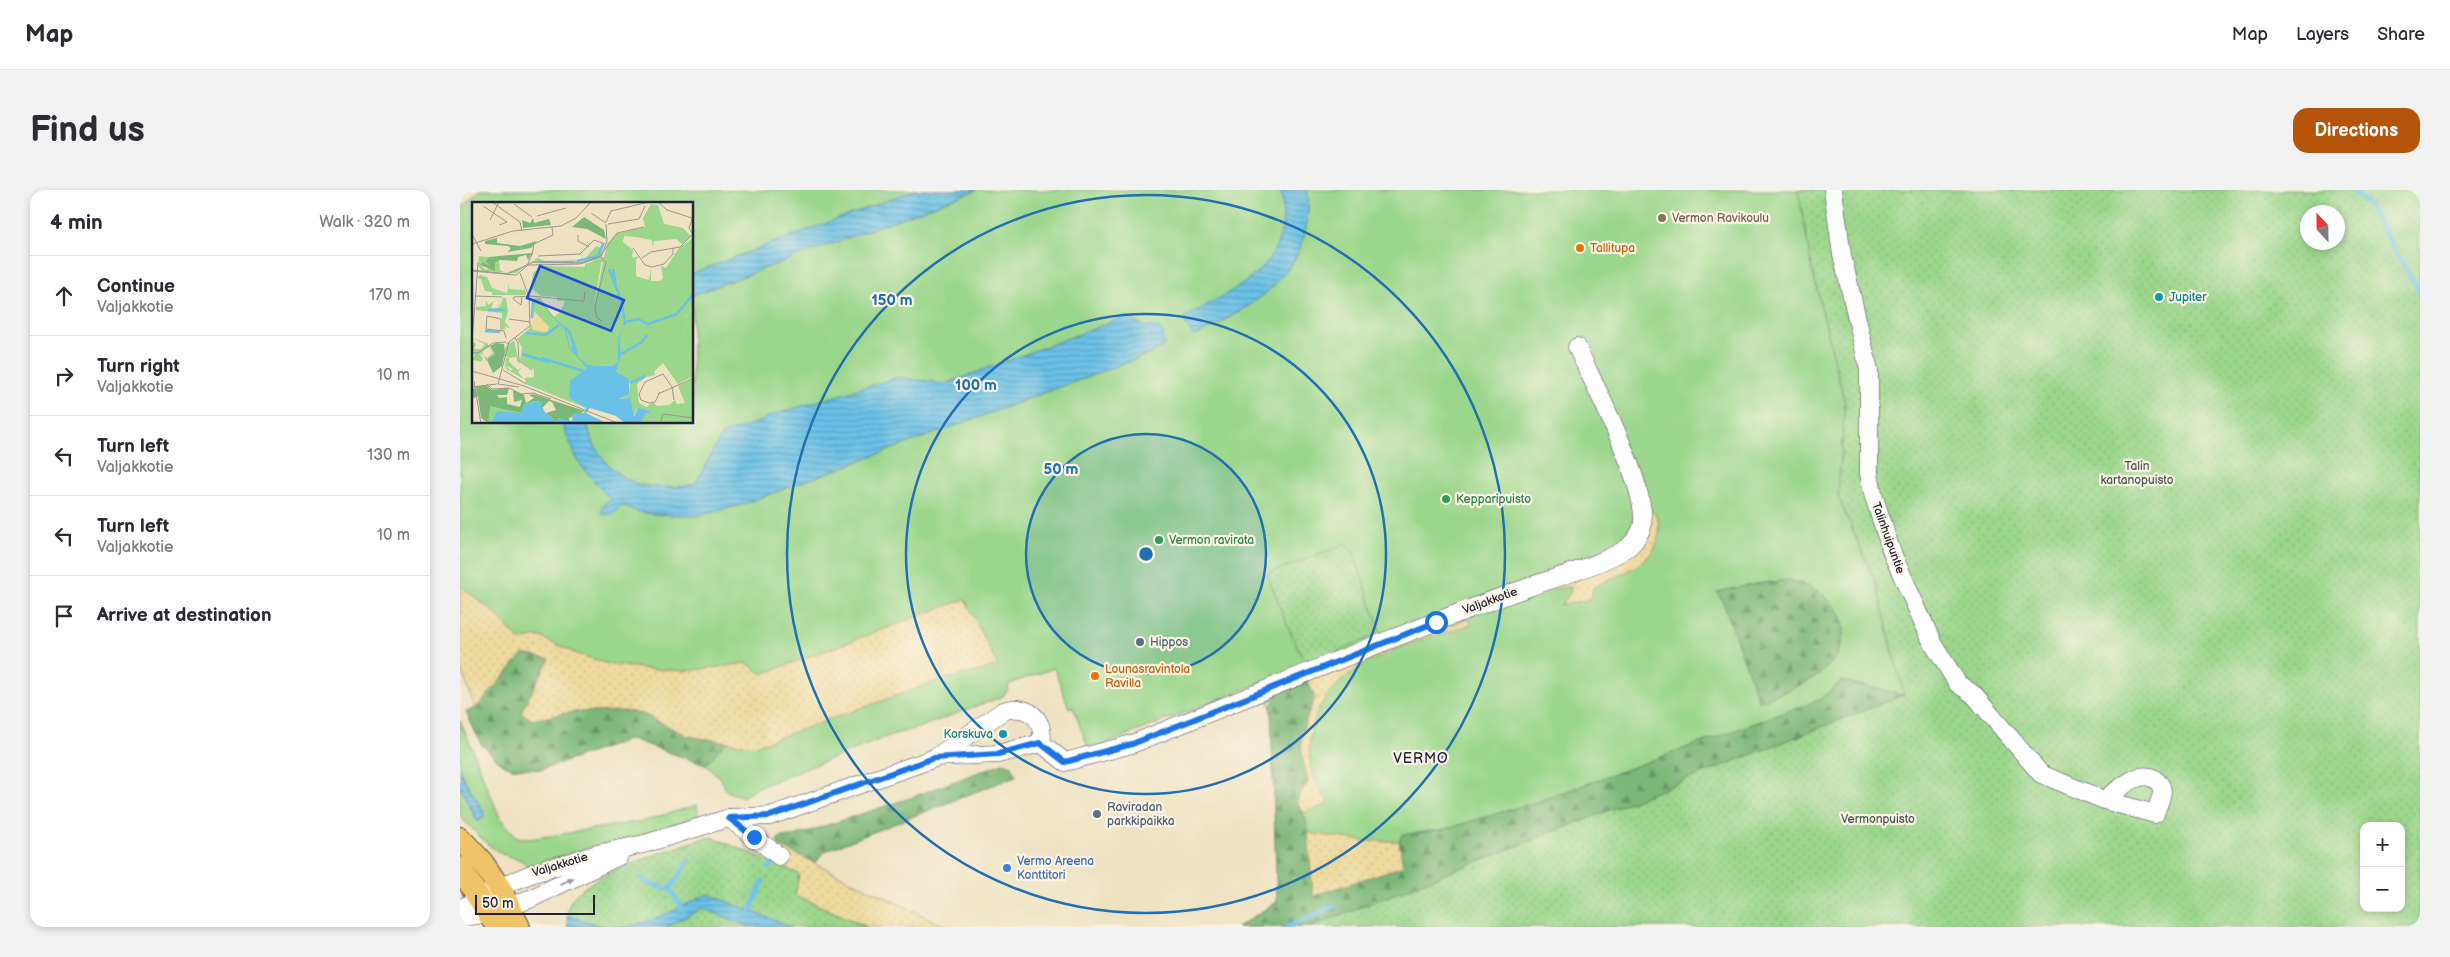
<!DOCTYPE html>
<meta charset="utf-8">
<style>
:root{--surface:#fff;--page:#f2f2f3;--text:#2b2b33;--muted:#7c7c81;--line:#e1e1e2;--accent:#b45309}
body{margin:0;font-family:"Balsamiq Sans",sans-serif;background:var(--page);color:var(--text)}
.controls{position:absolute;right:15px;bottom:15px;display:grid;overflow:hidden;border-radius:10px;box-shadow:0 2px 8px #0003}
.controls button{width:45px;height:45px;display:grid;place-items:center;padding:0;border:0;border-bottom:1px solid var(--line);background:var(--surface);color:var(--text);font:25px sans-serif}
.compass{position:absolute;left:1840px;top:15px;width:45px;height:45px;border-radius:50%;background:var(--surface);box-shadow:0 2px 8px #0003;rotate:338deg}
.scale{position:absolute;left:15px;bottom:12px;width:120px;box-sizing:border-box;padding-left:5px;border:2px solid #22223b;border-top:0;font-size:14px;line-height:18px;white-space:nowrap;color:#22223b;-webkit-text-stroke:4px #fcf5e5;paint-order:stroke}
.stop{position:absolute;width:15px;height:15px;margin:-11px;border:4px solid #1a73e8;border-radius:50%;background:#fff}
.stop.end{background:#1a73e8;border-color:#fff;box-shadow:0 1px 5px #0008}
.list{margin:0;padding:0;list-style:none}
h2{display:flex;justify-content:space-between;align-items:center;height:65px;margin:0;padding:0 20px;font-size:21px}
h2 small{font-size:16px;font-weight:400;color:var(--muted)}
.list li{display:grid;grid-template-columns:32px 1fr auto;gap:15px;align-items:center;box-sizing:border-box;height:80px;padding:0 20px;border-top:1px solid var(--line)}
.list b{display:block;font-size:19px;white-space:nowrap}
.list p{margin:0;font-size:16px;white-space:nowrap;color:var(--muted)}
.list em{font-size:16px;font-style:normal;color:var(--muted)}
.icon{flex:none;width:28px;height:28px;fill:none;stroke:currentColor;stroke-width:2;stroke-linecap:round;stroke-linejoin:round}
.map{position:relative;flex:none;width:1960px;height:737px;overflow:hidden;border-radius:15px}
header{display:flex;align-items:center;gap:30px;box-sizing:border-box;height:70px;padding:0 25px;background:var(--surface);border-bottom:1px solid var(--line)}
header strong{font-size:24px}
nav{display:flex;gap:28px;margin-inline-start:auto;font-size:18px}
.intro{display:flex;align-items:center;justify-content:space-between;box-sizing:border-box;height:120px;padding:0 30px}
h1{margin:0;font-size:35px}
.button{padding:12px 22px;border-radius:15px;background:var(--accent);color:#fff;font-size:18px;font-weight:700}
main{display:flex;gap:30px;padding:0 30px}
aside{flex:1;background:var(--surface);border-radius:15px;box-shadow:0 2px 8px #0003}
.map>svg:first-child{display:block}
.grass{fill:#9ad68b;stroke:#5e7c63;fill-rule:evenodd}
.forest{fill:url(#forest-firs);stroke:#4e6c59}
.sand{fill:url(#sand-dots);stroke:#887e6c}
.park{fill:url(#park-dots);stroke:#5e7c63;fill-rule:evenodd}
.water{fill:url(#water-rules);stroke:#467291}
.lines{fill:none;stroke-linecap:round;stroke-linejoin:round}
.stream{stroke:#6ac1e7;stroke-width:5}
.minor-casing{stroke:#413f4f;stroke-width:19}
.major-casing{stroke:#413f4f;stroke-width:24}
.minor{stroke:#fff;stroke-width:18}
.major{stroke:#f0c369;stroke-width:22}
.oneway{fill:#9c9ca7}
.route{stroke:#1a73e8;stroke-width:6}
.ring{fill:none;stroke:#1f6fb2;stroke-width:2.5}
.education-dot{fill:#8d6e63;stroke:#fcf5e5;stroke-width:2}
.food-dot{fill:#e8710a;stroke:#fcf5e5;stroke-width:2}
.culture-dot{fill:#0f9aa8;stroke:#fcf5e5;stroke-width:2}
.leisure-dot{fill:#2e9e5b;stroke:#fcf5e5;stroke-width:2}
.service-dot{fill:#5c6f8a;stroke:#fcf5e5;stroke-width:2}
.shop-dot{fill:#3f7fe0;stroke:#fcf5e5;stroke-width:2}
.labels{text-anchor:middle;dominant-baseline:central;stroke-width:4.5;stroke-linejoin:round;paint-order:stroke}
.education-label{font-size:12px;fill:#785e54;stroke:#fcf5e5;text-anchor:start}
.food-label{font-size:12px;fill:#c56008;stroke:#fcf5e5;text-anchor:start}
.culture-label{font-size:12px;fill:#0d838f;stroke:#fcf5e5;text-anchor:start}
.park-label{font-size:12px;fill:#465853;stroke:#fcf5e5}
.leisure-label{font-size:12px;fill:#27864d;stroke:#fcf5e5;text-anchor:start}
.street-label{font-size:12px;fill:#22223b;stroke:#fcf5e5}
.service-label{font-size:12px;fill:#4e5e75;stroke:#fcf5e5;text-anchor:start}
.shop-label{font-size:12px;fill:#366cbe;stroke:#fcf5e5;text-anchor:start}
.neighbourhood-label{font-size:14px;letter-spacing:1px;fill:#22223b;stroke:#fcf5e5}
.inset-river{fill:none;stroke:#6ac1e7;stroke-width:2.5}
.inset-road{fill:none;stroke:#9d958c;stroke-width:1}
.view{fill:#1d4ed8;fill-opacity:0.15;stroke:#1d4ed8;stroke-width:2.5}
.inset-edge{fill:none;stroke:#22223b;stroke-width:2.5}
.centre{fill:#1f6fb2;stroke:#fcf5e5;stroke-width:2.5}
.ring-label{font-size:15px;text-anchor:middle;font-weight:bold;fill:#1f6fb2;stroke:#fcf5e5;stroke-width:4.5;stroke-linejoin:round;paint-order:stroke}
</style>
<header>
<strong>Map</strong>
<nav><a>Map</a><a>Layers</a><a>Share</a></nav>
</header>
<div class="intro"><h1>Find us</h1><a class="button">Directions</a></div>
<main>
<aside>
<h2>4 min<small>Walk · 320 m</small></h2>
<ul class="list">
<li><svg class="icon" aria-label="ahead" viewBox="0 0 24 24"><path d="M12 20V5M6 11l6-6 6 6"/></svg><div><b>Continue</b><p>Valjakkotie</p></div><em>170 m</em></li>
<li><svg class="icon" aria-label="right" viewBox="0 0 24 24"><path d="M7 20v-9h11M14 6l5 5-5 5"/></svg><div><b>Turn right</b><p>Valjakkotie</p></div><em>10 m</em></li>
<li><svg class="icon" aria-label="left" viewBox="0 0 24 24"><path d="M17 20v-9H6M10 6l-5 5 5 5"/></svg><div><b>Turn left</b><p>Valjakkotie</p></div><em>130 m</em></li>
<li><svg class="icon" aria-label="left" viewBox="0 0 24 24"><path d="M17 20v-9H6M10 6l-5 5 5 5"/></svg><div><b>Turn left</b><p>Valjakkotie</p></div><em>10 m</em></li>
<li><svg class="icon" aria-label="arrive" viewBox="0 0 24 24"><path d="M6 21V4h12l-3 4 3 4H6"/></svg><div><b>Arrive at destination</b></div></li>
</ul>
</aside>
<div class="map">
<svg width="1960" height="737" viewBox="0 0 1960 737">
<defs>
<pattern id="forest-firs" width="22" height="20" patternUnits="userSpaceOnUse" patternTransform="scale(1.25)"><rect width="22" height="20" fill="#7bb777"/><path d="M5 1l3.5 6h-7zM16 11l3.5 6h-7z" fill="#649463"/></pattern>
<pattern id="sand-dots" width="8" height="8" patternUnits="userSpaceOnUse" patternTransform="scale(1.25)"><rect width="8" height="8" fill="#eeda9e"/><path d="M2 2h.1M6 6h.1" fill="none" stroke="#ccbb89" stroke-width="1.8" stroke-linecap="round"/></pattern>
<pattern id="park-dots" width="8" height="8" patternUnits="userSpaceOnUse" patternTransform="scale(1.25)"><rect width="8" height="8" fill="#9ad68b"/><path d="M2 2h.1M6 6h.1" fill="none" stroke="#84b779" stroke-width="1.8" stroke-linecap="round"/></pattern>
<pattern id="water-rules" width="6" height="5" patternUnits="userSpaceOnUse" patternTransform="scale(1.25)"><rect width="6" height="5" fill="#6ac1e7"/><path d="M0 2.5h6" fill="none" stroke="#579cbc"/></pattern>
</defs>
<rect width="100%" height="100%" fill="#fcf5e5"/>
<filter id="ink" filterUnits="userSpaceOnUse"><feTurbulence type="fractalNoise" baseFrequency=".02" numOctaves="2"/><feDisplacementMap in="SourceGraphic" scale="10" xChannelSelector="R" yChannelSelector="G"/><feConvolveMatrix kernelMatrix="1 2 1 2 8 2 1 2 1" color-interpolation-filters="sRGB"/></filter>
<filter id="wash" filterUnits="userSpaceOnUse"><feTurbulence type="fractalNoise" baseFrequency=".0096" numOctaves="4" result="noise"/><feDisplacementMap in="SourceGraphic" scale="20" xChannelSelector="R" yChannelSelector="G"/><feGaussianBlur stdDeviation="1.12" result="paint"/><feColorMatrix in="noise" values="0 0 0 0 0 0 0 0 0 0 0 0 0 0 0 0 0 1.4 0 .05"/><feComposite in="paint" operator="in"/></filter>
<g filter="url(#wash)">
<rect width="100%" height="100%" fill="#efe2c2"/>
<g class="grass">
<path d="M 19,0 L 1363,0 L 1350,71 L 1385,213 L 1378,307 L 1416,393 L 1444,505 L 850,737 L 777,737 L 817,712 L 811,518 L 803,492 L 629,560 L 613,517 L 609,518 L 594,478 L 549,494 L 548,500 L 543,506 L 458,538 L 434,544 L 297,598 L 283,607 L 267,601 L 260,587 L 245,575 L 252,568 L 0,477 L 0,20 ZM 14,14 L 232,14 L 232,232 L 14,232 Z"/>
<path d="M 0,530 L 40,628 L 57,647 L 70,649 L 183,631 L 237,615 L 238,626 L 183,645 L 134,656 L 67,676 C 62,667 50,668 42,664 C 25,654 13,640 0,626 L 0,596 L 17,631 L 24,627 L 23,621 L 0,582 Z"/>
</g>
<g class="forest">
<path d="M 1329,390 C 1350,395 1364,402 1377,419 C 1383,427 1385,434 1384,444 C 1381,484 1331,500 1299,512 L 1263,412 L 1257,402 L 1294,394 Z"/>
<polygon points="63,464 89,469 61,522 72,530 112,522 167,521 186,525 227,546 266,552 245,575 171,549 81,580 52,578 42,574 21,554 6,522 16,518"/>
<path d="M 847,489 L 855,508 C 840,545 836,553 849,592 L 839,604 L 838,615 C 856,639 848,678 853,706 L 943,676 L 939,651 L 942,645 L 985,639 L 1079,611 L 1359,510 L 1382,491 L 1444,505 L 850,737 L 777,737 L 817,713 L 811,518 L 819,501 Z"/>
<polygon points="543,573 552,576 556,586 365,661 355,673 319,656 317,650 321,647 331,647 450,608"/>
</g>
<g class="sand">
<path d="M 1190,319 C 1197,324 1199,331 1199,340 C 1199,375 1158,383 1133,398 L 1131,409 L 1100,415 L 1109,405 L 1111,397 L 1082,400 L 1140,378 Z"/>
<polygon points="0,396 35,423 59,450 78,446 117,464 149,474 189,479 226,481 287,473 302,484 505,409 538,476 475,492 295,556 227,546 186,525 167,521 112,522 72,530 61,522 89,469 63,464 16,518 0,477"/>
<path d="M 1008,429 L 1012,434 C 952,454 859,473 850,549 C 847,571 854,595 869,613 L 859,618 L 844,623 L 838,615 L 839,604 L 849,592 C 836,553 840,545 855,508 L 847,489 Z"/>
<polygon points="848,643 906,651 939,651 943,676 853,706"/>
<polygon points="322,657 474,731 487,737 407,737 335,705 317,674"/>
</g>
<g class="park">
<path d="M 1338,0 L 1960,0 L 1960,737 L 850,737 L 1444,505 L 1416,393 L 1378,307 L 1385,213 L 1353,84 ZM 1848,22 L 1878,22 L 1878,52 L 1848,52 ZM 1904,636 L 1941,636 L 1941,718 L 1904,718 Z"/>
<polygon points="887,353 893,362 921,443 846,475 828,437 807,384"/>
<path d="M 252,647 L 339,684 L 335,705 L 407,737 L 108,737 C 108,728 106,719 111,711 C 124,685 212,660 241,649 Z"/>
</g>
<g class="water">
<polygon points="455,0 517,0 233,105 233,83"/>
<path d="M 821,0 L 848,0 L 848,2 C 853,82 800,112 738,145 L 733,145 L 726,135 L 725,127 C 782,95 834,77 821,0 Z"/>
<path d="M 665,127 L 687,137 L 697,137 L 703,143 L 704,155 L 690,164 L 278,316 L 237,326 L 191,324 L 175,321 L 166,316 L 161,316 L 153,324 L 143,325 L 141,321 L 144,314 L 150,309 L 119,273 L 105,241 L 103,233 L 127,233 C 136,273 167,301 209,297 C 219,297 227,297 236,293 L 262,244 L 302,231 L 309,226 L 439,187 L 485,194 Z"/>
<polygon points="0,582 23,621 24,627 19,632 0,596"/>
<path d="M 248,704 L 331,737 L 291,737 L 242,718 L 207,737 L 108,737 L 107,726 C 123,730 140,737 157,737 C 190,736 219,717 248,704 Z"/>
</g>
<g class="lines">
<g class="stream">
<polyline points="1892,0 1907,13 1960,103"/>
<polyline points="309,678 312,674"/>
<polyline points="182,688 187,693 210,699 224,721"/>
<polyline points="210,699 229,671"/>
<polyline points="289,725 303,691"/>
<polyline points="827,737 875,716"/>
</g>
</g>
</g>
<g filter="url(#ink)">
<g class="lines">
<g class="minor-casing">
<g id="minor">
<path d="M 1373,0 L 1382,65 L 1409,180 L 1409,284 L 1414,307 L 1432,363 L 1472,452 L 1498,494 L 1513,504 L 1581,584 L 1644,610 L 1695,624 C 1697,617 1702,608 1702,601 C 1702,597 1699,593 1697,591 C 1681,576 1657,601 1644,610"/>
<polyline points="475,567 538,564 581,553"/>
<polyline points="269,628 319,666"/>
<path d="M 0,719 L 39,697 L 71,684 L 137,664 L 184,654 L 269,628 L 310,626 L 475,568 L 543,521 C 566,513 586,528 581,553 L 605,572 L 672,554 C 804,501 935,445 1069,397 C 1096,387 1144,374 1167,358 C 1172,355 1179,345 1181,340 C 1194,307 1132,191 1117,157"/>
<polyline points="0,727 30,724 72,708 159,666"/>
</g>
</g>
<g class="major-casing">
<g id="major">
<polyline points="0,648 22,672 39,697 59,737"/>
<polyline points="0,678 37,737"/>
</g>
</g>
<use href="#minor" class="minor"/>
<use href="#major" class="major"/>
</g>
<defs><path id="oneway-solid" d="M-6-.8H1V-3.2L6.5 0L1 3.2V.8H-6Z" transform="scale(1.25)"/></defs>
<use class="oneway" href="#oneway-solid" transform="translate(107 691) rotate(-26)"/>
</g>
<g class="lines" filter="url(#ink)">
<polyline class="route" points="294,647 269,628 310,626 474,568 538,564 580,553 605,572 672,554 976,432"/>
</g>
<circle cx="686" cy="364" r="120" fill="#1f6fb2" fill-opacity=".12"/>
<g class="ring">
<circle cx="686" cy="364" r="120"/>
<circle cx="686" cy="364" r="240"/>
<circle cx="686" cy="364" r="359"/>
</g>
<circle class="education-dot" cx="1202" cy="28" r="5"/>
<g class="food-dot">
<circle cx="1120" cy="58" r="5"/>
<circle cx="635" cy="486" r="5"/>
</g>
<g class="culture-dot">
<circle cx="1699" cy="107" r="5"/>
<circle cx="543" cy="544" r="5"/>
</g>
<g class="leisure-dot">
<circle cx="986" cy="309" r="5"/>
<circle cx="699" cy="350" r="5"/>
</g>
<g class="service-dot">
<circle cx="680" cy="452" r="5"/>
<circle cx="637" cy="624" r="5"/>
</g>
<circle class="shop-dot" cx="547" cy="678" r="5"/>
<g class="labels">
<g class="education-label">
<text x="1212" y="28">Vermon Ravikoulu</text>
</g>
<g class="food-label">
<text x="1130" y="58">Tallitupa</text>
<text x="645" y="479">Lounasravintola<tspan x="645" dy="14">Ravilla</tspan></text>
</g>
<g class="culture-label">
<text x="1709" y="107">Jupiter</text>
<text x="533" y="544" text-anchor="end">Korskuva</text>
</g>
<g class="park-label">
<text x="1677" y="276">Talin<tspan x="1677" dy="14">kartanopuisto</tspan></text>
<text x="1418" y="629">Vermonpuisto</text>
</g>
<g class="leisure-label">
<text x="996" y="309">Kepparipuisto</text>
<text x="709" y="350">Vermon ravirata</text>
</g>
<g class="street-label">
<text transform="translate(1428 348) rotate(70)">Talinhuipuntie</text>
<text transform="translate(1030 411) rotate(-20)">Valjakkotie</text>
<text transform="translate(100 675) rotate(-17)">Valjakkotie</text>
</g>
<g class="service-label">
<text x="690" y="452">Hippos</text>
<text x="647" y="617">Raviradan<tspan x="647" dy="14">parkkipaikka</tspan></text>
</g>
<g class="shop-label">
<text x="557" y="671">Vermo Areena<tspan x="557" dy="14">Konttitori</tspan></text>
</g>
<g class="neighbourhood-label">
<text x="961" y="568">VERMO</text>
</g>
</g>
<g transform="translate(12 12)">
<rect width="221" height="221" fill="#efe2c2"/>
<path d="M 132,42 L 129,55 L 111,61 L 58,61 L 66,56 L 74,60 L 112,58 L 124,44 L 129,46 ZM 7,54 L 17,55 L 13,59 L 18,64 L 11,60 L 8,63 L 14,68 L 27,58 L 28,68 L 34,71 L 55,63 L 44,71 L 10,69 L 6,64 ZM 130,56 L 121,111 L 88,110 L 93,99 L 85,99 L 85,95 L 69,94 L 59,86 L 61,71 L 70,64 L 113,65 L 113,62 ZM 31,96 L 34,96 L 36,109 L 33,120 L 38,126 L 33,125 L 34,128 L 30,127 L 30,111 L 4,108 L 4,105 L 14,104 L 14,98 L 16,103 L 22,99 L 19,106 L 25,106 L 31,103 L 24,104 L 29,102 ZM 221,106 L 222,174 L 220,175 L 219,160 L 210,131 L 216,120 L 212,117 ZM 0,136 L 15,141 L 23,152 L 14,159 L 12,153 L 15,156 L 21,151 L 17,145 L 10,150 L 12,153 L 7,151 L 11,156 L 9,160 L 0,158 L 3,152 L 0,151 L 0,139 L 4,142 L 2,147 L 9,147 L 13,142 ZM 42,138 L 47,161 L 51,164 L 46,161 L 44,155 L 37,156 L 37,160 L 46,168 L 50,165 L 46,170 L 52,177 L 34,167 L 34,164 L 39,169 L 41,167 L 34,164 L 35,159 L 32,167 L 34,156 L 38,155 L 31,154 L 34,144 Z" fill="#9ad68b"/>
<path d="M 112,15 L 132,28 L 134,37 L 115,27 L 100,25 ZM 61,16 L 62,21 L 77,17 L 79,23 L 51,26 L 50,18 L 58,21 ZM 48,30 L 25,36 L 25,41 L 48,44 L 65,39 L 59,46 L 36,50 L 39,46 L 36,44 L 13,42 L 13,39 ZM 60,51 L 56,58 L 54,53 L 46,55 L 45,59 L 27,58 L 23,61 L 23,69 L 8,63 L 11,60 L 18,64 L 13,59 L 17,55 ZM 24,141 L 32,142 L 33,149 L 30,164 L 21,171 L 15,158 L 23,152 L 18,144 ZM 14,183 L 20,188 L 37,186 L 35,193 L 25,193 L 27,196 L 35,195 L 35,202 L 48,205 L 50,198 L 42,200 L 41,188 L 52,193 L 54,201 L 62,196 L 57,193 L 61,192 L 113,209 L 97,216 L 97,220 L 87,216 L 84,220 L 74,211 L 84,208 L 80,200 L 77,199 L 70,206 L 69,200 L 62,199 L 53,203 L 50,211 L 38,209 L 16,221 L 9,216 L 6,194 L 0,197 L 0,188 L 3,186 L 5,192 L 4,185 Z" fill="#7bb777"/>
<path d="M 60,200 L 53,211 L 16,222 L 18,204 L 49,211 L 53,202 Z" fill="#9ad68b"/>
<path d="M 61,107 L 76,121 L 75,130 L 60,127 Z" fill="#eeda9e"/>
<path d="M 179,2 L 186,3 L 192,22 L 211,26 L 219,34 L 210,42 L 204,37 L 182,39 L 181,46 L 180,38 L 164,35 L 152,34 L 151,40 L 161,48 L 160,56 L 168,54 L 164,57 L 164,74 L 177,78 L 179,66 L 179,79 L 188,79 L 191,76 L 189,64 L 194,66 L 207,46 L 221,36 L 221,106 L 213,115 L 217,118 L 210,131 L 217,140 L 214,143 L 219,160 L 220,175 L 206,182 L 191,161 L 182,170 L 183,173 L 174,175 L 165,182 L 167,201 L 175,205 L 181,200 L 178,209 L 165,207 L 161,215 L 157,196 L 146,197 L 157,192 L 158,181 L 144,173 L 141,164 L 119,163 L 115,169 L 99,179 L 97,192 L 114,206 L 54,182 L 53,176 L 62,175 L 62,168 L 48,159 L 50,145 L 45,137 L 57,127 L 59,120 L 60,127 L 66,129 L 75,130 L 77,125 L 60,107 L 60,97 L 68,96 L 82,115 L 88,110 L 121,110 L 131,60 L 121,59 L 132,55 L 135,42 L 144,32 L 173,25 L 171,16 ZM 8,73 L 15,75 L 20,86 L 35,91 L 37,81 L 37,87 L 53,88 L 54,93 L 20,93 L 20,90 L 13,89 L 9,77 L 5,76 ZM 221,177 L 221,221 L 155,222 L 169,221 L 173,212 L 179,210 L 181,200 L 185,204 L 197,203 L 203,198 L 205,202 L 213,201 L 206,184 Z" fill="#9ad68b"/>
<path d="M 60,97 L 66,98 L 94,127 L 98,146 L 100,147 L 100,142 L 103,146 L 104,144 L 106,155 L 115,163 L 141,164 L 146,160 L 146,136 L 154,120 L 147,136 L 149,152 L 144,170 L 157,177 L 157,192 L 146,197 L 158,196 L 162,215 L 166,206 L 178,209 L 181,200 L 179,210 L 173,212 L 169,221 L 153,221 L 144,214 L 118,206 L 114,211 L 134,221 L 19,222 L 25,209 L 49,211 L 53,203 L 62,199 L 69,200 L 72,209 L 84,220 L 87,216 L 100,219 L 101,211 L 112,211 L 114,206 L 98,196 L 97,192 L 98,179 L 115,166 L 97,146 L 93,128 L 72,105 Z" fill="#6ac1e7"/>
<path class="inset-river" d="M 105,59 L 126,54 L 131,42M 67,60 L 102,60M 137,67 L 149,98 L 153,120M 141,67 L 144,84M 16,108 L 33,108M 60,116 L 61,98M 152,123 L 153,120 L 166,117 L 176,122 L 205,112 L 222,91M 93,126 L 97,129 L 103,145M 13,129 L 28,130M 54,131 L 74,133 L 87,123M 50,152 L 77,160M 149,152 L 170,140 L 175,133M 70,156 L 111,169M 158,181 L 173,174"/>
<path class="inset-road" d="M 20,0 L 48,20 L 50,29M 186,0 L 195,8 L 220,16M 42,2 L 60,15M 11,4 L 35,20 L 27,23M 119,11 L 134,21M 222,12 L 217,26 L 222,34M 65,14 L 94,6M 18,18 L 27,0M 134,20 L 139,9 L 177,0M 136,22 L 167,17 L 173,4M 0,32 L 9,49M 106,33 L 106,39 L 117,45M 0,42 L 41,29 L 89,24 L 104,16 L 119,0M 161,46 L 173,63 L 180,65 L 192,62 L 201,52 L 201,46M 60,53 L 62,42 L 81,33 L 80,25M 66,54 L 108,52 L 122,38 L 133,42M 129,55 L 135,39 L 134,22M 170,56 L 179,50 L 208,45 L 221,32M 56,63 L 108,62 L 129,55M 0,68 L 36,72 L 61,60 L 110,61 L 128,54 L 145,31 L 172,25M 0,69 L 44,73 L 55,64 L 60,52M 3,94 L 30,95M 50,95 L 49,103 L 41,97 L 42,95 L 58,94 L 112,99 L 113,90M 2,114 L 6,61M 37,117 L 58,120M 128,119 L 130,119 L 125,116 L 123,104 L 134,60 L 129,55M 29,129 L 29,117 L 15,114 L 14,127 L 32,129 L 34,136M 0,135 L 2,114M 43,136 L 46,141 L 47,159 L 60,168M 37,140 L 58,124 L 57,95 L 48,71M 0,151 L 6,151 L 21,141 L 34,140M 31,168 L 54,182M 0,169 L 52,184 L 148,222M 2,179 L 9,222M 15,182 L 20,187 L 37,186 L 49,192 L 61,191 L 79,197M 26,182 L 37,140 L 34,142M 26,182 L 47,185M 0,185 L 25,182M 188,190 L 183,200 L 177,201 L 169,198 L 167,192 L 173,180 L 191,172 L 200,185 L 202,198M 186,192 L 222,176M 188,222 L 191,212 L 222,216"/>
<path class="view" d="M 68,64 L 152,98 L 139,129 L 55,96 Z"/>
<rect width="221" height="221" class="inset-edge"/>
</g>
<circle cx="686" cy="364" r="8" class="centre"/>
<g class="ring-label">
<text x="432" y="115">150 m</text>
<text x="516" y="200">100 m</text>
<text x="601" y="284">50 m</text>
</g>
</svg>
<div class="controls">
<button>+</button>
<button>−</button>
</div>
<svg class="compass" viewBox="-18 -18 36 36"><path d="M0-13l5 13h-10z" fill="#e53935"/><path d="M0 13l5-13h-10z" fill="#7c7c81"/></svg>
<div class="scale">50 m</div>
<div class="stop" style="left:976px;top:432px"></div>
<div class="stop end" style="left:294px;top:647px"></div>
</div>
</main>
